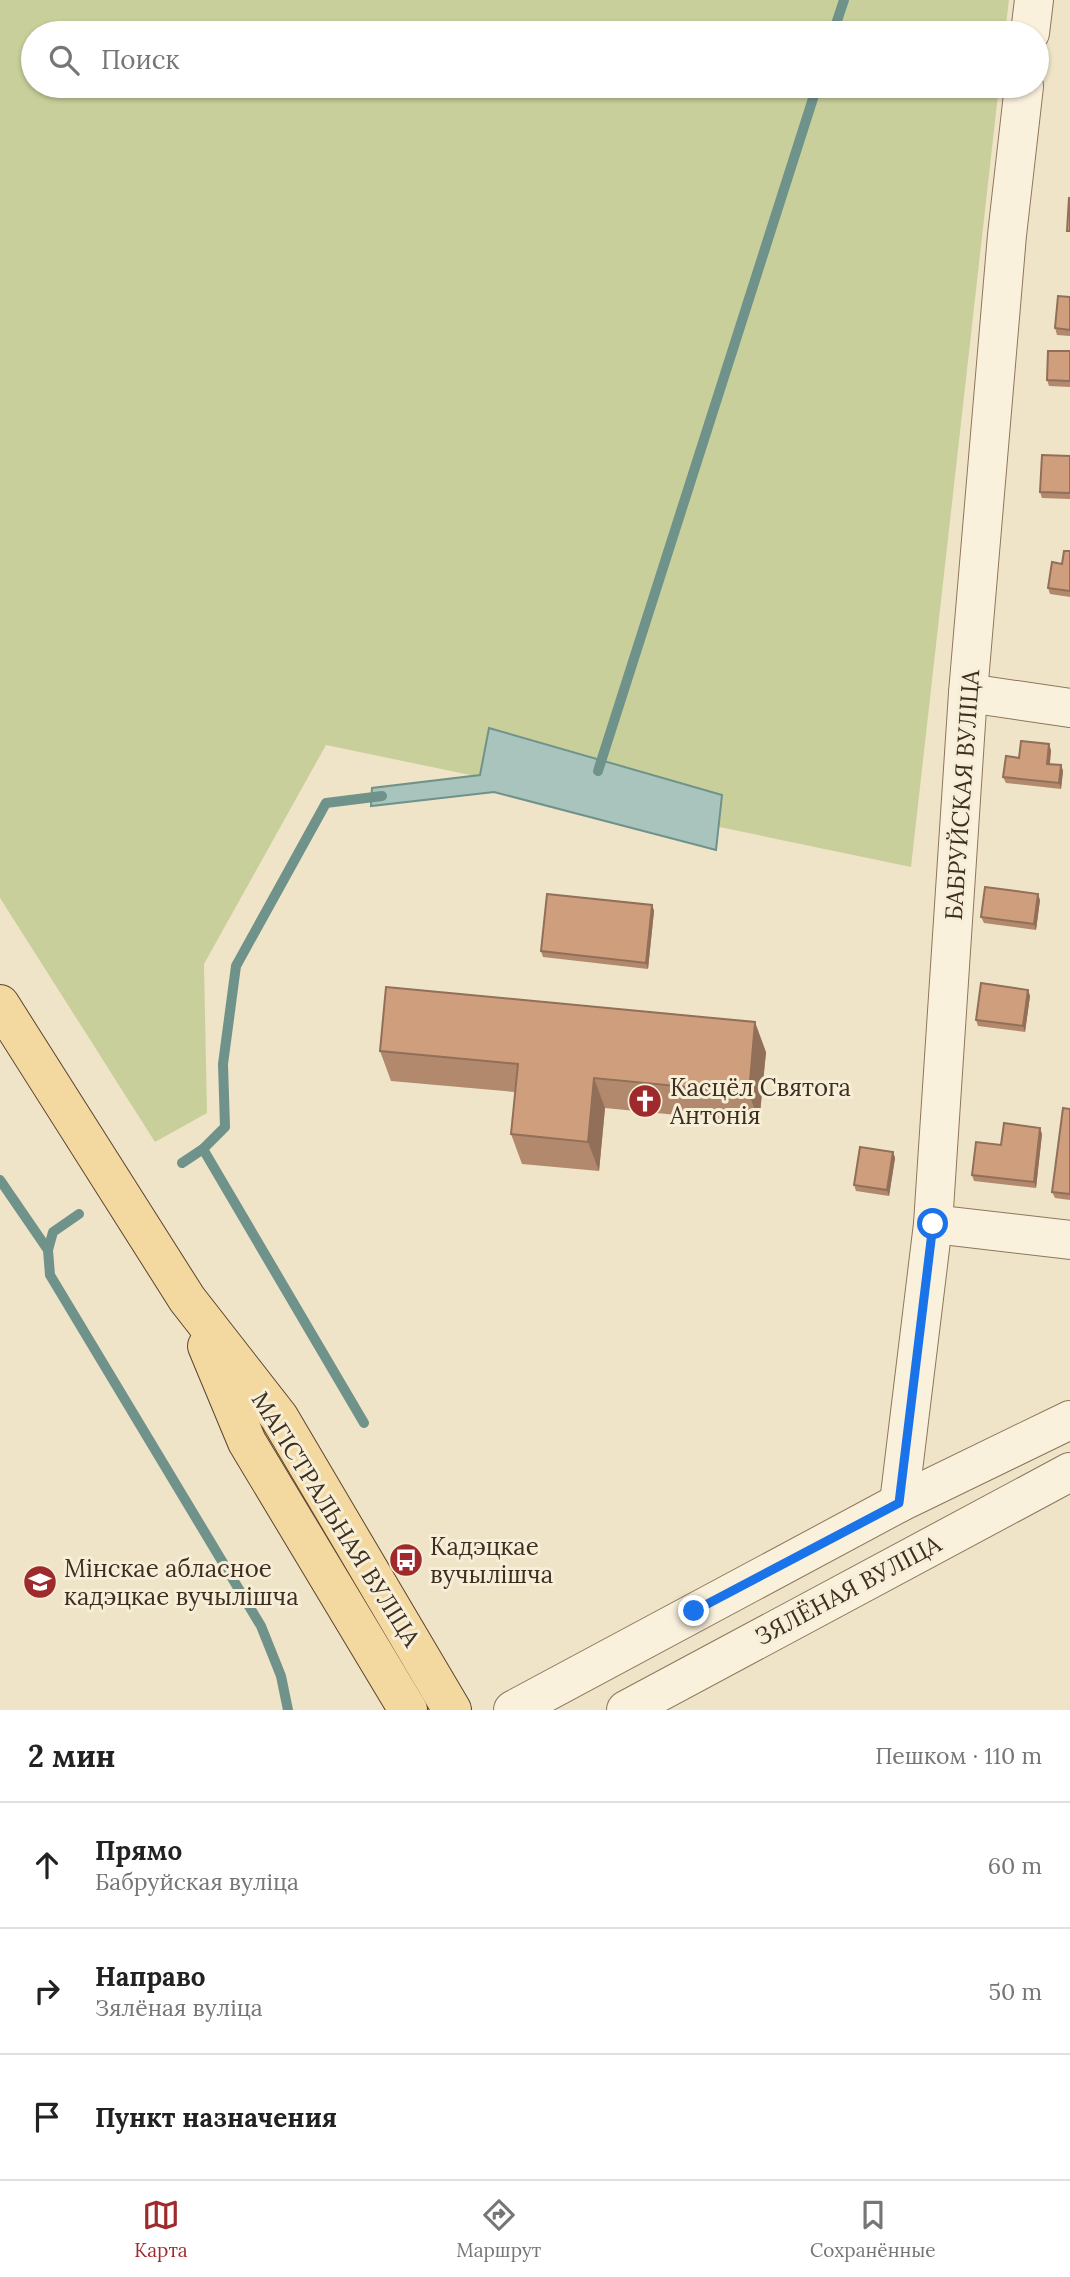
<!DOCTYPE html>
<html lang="ru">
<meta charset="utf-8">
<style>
:root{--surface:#fff;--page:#f2f2f2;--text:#222;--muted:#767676;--line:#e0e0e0;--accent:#9e2a2b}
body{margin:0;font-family:Lora,serif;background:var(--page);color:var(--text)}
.stop{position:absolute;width:21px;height:21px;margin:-16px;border:5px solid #1a73e8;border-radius:50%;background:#fff}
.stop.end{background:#1a73e8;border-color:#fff;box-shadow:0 2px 7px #0008}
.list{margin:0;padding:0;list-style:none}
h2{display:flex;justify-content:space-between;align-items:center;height:91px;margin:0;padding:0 28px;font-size:30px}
h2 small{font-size:23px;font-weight:400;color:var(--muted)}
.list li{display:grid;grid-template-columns:46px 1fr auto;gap:21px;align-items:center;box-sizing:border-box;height:126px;padding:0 28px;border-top:2px solid var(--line)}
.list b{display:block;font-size:26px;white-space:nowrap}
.list p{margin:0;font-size:23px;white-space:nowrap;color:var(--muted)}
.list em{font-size:23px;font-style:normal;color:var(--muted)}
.icon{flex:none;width:38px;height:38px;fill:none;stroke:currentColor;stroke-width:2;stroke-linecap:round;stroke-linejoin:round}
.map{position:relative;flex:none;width:1070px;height:1710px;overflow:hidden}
.search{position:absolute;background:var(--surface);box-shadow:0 2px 5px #0004;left:21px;right:21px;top:21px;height:77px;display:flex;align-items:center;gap:18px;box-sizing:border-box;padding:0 24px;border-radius:38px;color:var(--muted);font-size:26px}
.sheet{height:469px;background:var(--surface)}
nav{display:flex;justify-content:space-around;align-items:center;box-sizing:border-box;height:98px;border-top:2px solid var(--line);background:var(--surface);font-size:19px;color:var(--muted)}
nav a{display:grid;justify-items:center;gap:4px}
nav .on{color:var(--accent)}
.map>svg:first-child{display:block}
.green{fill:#c9cf9b}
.water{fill:#a9c4bc;stroke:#6f938a;stroke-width:2}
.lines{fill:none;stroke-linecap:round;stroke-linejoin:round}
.stream{stroke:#6f938a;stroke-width:10}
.minor-casing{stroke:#8d765c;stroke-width:40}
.major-casing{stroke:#5b4430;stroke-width:40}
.minor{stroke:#faf1dc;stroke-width:38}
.major{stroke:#f3d9a0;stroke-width:38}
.wall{fill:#b2896c}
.shaded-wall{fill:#916f58}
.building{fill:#cf9f7d;stroke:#916f58;stroke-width:2}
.route{stroke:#1a73e8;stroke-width:9}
.labels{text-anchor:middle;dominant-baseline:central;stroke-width:6;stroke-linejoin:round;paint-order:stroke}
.street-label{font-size:24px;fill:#3d2e20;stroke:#f7eed8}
.poi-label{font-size:24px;fill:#3d2e20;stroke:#f7eed8;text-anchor:start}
</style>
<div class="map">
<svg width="1070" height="1710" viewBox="0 0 1070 1710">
<rect width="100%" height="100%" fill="#f0e4c8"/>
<polygon class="green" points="0,0 1009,0 1005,33 33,33 33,86 999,86 911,867 326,745 204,964 207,1113 155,1142 0,898"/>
<polygon class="water" points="489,728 722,795 716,850 494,792 371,806 372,788 480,775"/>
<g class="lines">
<g class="stream">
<polyline points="833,33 844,0"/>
<polyline points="598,771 817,86"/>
<polyline points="182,1163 203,1149"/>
<polyline points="0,1180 48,1250"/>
<polyline points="79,1214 53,1232 48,1250 50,1275 261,1626 281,1676 288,1710"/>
<polyline points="364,1423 203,1149 225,1127 223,1064 236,966 326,803 382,796"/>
</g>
<g class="minor-casing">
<g id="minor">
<polyline points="1030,33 1034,0"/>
<polyline points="968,693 1070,708"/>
<polyline points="933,1224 1070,1240"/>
<polyline points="899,1503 933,1224 968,693 1007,235 1024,86"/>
<polyline points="513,1710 899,1503 1070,1420"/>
<polyline points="626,1710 1070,1472"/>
</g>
</g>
<g class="major-casing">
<g id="major">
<polyline points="0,1004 187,1299 279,1417 452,1710"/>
<polyline points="207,1346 247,1442 408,1710"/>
</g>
</g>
<use href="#minor" class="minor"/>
<use href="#major" class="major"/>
</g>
<g class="wall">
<polygon points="1070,297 1070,336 1057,335 1055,328"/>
<polygon points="1070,351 1070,387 1049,386 1047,380"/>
<polygon points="1070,456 1070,499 1042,498 1040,492"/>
<polygon points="1070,551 1070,597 1050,594 1048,588"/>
<polygon points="1051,750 1050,764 1061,765 1063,771 1061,789 1006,783 1003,777 1019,758"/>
<polygon points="1040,900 1036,930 984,923 981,917"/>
<polygon points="652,905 654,911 648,969 543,957 541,951"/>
<polygon points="1028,990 1030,996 1025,1032 978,1026 976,1020"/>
<polygon points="380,1051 766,1052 759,1123 605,1108 599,1171 522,1164 511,1134 515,1092 391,1081"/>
<polygon points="1070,1109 1070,1200 1055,1198 1052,1192"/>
<polygon points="1042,1134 1036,1188 974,1181 972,1175"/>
<polygon points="893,1152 895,1158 889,1196 856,1191 854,1185"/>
</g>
<g class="shaded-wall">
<polygon points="1049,744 1051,750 1049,770 1047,764"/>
<polygon points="1061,765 1063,771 1061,789 1059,783"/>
<polygon points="1038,894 1040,900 1036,930 1034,924"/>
<polygon points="652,905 654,911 648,969 646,963"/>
<polygon points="1028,990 1030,996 1025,1032 1023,1026"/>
<polygon points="755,1022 766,1052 759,1123 749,1093"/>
<polygon points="594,1078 605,1108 599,1171 588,1142"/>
<polygon points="1040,1128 1042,1134 1036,1188 1034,1182"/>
<polygon points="893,1152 895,1158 889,1196 887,1190"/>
</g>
<g class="building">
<polygon points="1069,198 1070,198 1070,231 1067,231"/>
<polygon points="1058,296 1070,297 1070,330 1055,328"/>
<polygon points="1048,351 1070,351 1070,381 1047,380"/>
<polygon points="1042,455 1070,456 1070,493 1040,492"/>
<polygon points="1064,551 1070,551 1070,591 1048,588 1052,562 1062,564"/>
<polygon points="1021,741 1049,744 1047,764 1061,765 1059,783 1003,777 1006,756 1019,758"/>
<polygon points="985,887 1038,894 1034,924 981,917"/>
<polygon points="547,894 652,905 646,963 541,951"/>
<polygon points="981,983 1028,990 1023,1026 976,1020"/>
<polygon points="386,987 755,1022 749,1093 594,1078 588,1142 511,1134 518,1064 380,1051"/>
<polygon points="1063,1108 1070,1109 1070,1194 1052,1192"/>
<polygon points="1004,1123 1040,1128 1034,1182 972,1175 976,1142 1001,1145"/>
<polygon points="860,1147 893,1152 887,1190 854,1185"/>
</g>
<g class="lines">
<polyline class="route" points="694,1611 899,1503 933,1224"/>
</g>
<defs>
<g id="church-disc" transform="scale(1.75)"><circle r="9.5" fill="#9e2a2b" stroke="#f7eed8"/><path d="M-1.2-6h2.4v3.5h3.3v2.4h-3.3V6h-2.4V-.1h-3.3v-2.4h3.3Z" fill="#fff"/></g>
<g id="bus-disc" transform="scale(1.75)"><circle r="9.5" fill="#9e2a2b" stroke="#f7eed8"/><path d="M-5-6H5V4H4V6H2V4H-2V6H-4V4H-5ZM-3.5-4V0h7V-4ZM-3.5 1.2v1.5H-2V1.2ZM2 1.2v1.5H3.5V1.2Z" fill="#fff"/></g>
<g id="school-disc" transform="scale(1.75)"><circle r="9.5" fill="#9e2a2b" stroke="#f7eed8"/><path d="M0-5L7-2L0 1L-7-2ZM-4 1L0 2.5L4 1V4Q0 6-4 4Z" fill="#fff"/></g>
</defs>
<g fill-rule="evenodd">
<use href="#church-disc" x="645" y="1101"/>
<use href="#bus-disc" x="406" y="1560"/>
<use href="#school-disc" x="40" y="1582"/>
</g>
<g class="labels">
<g class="street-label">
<text transform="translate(962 795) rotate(-86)">БАБРУЙСКАЯ ВУЛІЦА</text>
<text transform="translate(336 1519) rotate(58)">МАГІСТРАЛЬНАЯ ВУЛІЦА</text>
<text transform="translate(848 1590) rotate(-28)">ЗЯЛЁНАЯ ВУЛІЦА</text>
</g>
<g class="poi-label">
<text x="670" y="1087">Касцёл Святога<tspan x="670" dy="28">Антонія</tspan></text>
<text x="430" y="1546">Кадэцкае<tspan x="430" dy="28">вучылішча</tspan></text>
<text x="64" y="1568">Мінскае абласное<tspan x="64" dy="28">кадэцкае вучылішча</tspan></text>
</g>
</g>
</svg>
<div class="stop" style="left:933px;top:1224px"></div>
<div class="stop end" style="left:694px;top:1611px"></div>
<div class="search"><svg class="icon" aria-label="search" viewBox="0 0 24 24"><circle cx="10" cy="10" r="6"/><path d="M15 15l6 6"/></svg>Поиск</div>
</div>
<section class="sheet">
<h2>2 мин<small>Пешком · 110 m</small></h2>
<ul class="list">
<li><svg class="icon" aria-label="ahead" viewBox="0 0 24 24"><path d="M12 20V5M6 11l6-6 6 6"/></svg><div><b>Прямо</b><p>Бабруйская вуліца</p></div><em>60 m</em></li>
<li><svg class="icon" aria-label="right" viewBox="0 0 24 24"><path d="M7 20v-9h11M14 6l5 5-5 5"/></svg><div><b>Направо</b><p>Зялёная вуліца</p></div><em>50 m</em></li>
<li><svg class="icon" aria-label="arrive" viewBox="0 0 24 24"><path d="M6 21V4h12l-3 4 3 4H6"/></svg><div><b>Пункт назначения</b></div></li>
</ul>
</section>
<nav>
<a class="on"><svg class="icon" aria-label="map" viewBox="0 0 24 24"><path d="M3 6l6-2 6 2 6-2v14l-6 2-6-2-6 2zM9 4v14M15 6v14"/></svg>Карта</a>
<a><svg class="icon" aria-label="directions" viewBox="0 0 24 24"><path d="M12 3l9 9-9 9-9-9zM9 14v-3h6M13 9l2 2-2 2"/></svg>Маршрут</a>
<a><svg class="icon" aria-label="saved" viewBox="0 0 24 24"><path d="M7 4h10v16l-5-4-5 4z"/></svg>Сохранённые</a>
</nav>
